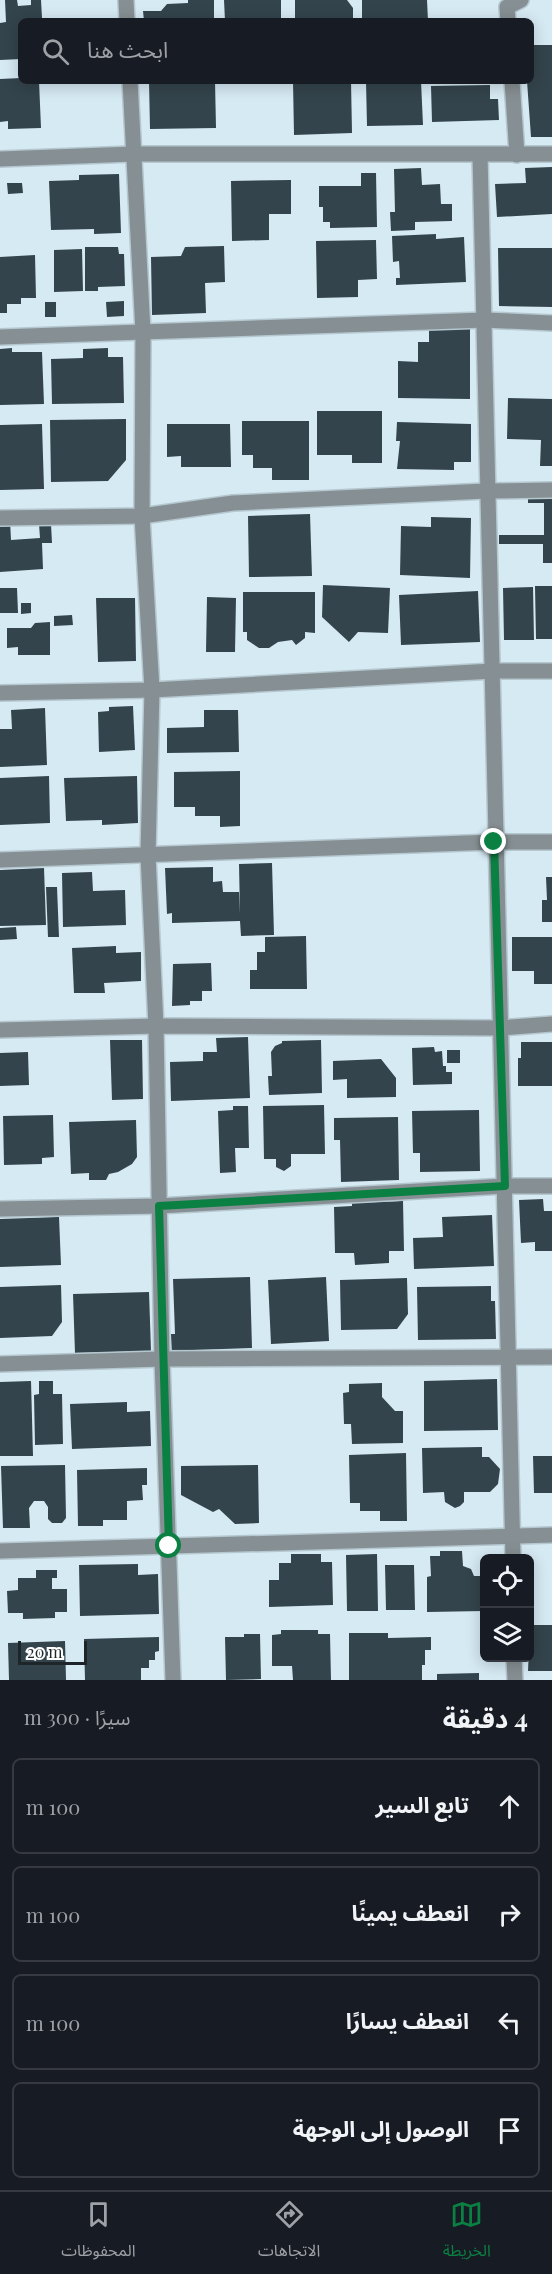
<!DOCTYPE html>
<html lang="ar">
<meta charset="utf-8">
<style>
:root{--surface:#171b24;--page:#20242c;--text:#f1f3f6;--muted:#9ea1a6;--line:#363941;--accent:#0b8043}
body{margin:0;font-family:"Playfair Display","Noto Sans Arabic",serif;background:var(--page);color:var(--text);direction:rtl}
.controls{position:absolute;right:18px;bottom:18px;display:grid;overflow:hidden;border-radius:9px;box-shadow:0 3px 15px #0003}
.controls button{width:54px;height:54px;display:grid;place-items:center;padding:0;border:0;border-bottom:2px solid var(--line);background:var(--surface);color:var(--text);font:30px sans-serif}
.scale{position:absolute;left:18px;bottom:15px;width:69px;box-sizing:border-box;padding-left:6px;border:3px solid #1d2528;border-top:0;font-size:16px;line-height:21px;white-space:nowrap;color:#1d2528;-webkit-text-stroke:4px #fff;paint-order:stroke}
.stop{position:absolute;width:18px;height:18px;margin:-14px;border:4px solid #0b8043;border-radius:50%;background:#fff}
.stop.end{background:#0b8043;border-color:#fff;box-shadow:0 2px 6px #0008}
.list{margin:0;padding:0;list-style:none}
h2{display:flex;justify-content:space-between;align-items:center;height:78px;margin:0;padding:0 24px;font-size:26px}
h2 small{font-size:20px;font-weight:400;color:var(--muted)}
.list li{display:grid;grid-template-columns:39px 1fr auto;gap:18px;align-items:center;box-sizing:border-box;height:96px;margin:0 12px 12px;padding:0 12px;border:2px solid var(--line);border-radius:9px}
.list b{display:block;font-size:22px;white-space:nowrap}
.list em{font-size:20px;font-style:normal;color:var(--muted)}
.icon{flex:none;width:33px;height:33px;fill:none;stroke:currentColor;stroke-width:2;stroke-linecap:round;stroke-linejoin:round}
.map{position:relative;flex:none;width:552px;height:1680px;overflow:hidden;direction:ltr}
.search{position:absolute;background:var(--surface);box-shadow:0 3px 15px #0003;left:18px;right:18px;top:18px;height:66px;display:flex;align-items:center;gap:15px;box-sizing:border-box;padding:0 21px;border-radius:9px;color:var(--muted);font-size:22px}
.sheet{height:510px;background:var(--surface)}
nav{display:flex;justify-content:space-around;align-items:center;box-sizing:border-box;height:84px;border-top:2px solid var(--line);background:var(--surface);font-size:16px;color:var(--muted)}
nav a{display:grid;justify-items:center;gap:3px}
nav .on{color:var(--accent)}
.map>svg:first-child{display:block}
.building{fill:#34444c}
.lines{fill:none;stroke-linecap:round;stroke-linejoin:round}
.minor-casing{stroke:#b5c7cf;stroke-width:18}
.minor{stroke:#868f93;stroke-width:15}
.route{stroke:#0b8043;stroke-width:8}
</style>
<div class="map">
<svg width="552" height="1680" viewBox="0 0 552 1680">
<rect width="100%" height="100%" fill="#d6eaf4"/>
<g class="building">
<polygon points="5,0 17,0 18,6 31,5 31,0 41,0 42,18 38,18 38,21 21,21 21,59 0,60 0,23 6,22"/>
<polygon points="188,0 214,0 214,21 144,21 143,11 161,11 167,4 188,3"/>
<polygon points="224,0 281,0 281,21 225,21"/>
<polygon points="295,0 347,0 353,8 353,21 295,21"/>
<polygon points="362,0 427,0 428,21 362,21"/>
<polygon points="531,45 552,45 552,137 531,137 527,81 531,81"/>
<polygon points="21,78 21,81 39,81 41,128 8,129 8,121 0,122 0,79"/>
<polygon points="149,81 215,81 216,128 150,129"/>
<polygon points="293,81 351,81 352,133 294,135"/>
<polygon points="366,81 421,81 423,125 367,126"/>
<polygon points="490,85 490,99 498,99 499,120 432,122 431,86"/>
<polygon points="552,167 552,214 497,217 495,184 526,183 525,168"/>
<polygon points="421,168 422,185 440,184 441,204 452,204 452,221 415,222 415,230 391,231 390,212 395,212 394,169"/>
<polygon points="361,173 376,173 377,227 330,228 330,222 323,222 323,207 319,207 319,186 361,186"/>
<polygon points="119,174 121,233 94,234 94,229 51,230 49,181 79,180 79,175"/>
<polygon points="291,180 291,214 269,214 269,240 232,241 231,181"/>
<polygon points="7,183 22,183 23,193 8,194"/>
<polygon points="436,234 436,239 464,237 466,282 396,285 396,278 400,278 399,261 393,262 392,236"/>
<polygon points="376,240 377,279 358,280 358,297 317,298 316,241"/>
<polygon points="224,246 225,282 205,283 206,313 152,315 151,257 181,256 185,247"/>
<polygon points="85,247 118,247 119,254 124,254 125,286 98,287 98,291 85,291"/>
<polygon points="498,248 552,248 552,307 499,306"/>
<polygon points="82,249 83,291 54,292 54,250"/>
<polygon points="35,255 36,298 21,298 21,304 7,304 7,313 0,313 0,257"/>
<polygon points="124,301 124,316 107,317 106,302"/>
<rect x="45" y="302" width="11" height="15"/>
<polygon points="429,327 470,327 470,399 398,398 398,361 418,362 418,342 429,342"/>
<polygon points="12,348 12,352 42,352 44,404 0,405 0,349"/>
<polygon points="108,348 108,357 123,357 124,403 52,404 51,359 83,358 83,349"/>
<polygon points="508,398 552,399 552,466 540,466 541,440 507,439"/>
<polygon points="317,411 382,411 382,463 352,463 352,455 317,455"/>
<polygon points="126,419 126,460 108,481 51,482 50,420"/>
<polygon points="242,421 309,421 309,480 272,480 272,468 253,468 253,455 242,455"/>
<polygon points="397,422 471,424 471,462 454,462 454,470 397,469 400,441 396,441"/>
<polygon points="42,424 44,489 0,490 0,425"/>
<polygon points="167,424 230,424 231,467 181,467 181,456 167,457"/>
<polygon points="528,496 552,496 552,563 543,563 543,544 499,544 499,535 544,535 544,503 528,503"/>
<polygon points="310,514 312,576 249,577 248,516"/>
<polygon points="431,517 471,518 470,578 400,575 401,526 431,527"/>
<polygon points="10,520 11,540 40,538 39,524 51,524 52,543 42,543 43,569 0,572 0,521"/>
<polygon points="323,585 390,588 388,633 358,632 349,642 322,617"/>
<polygon points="535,586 552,586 552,639 536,639"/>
<polygon points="533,587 534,640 504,640 503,588"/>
<polygon points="0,588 17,588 18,613 0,613"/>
<polygon points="478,591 480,642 401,645 399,595"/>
<polygon points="243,592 315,592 315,633 305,632 305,638 296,645 292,640 278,642 269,648 259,648 247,640 247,632 243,632"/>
<polygon points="207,597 236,598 235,652 206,652"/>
<polygon points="96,598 135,598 136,661 98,662"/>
<polygon points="21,603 31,603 31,613 21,614"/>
<polygon points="72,615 73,625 54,626 54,616"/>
<polygon points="50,622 50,655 18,655 18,647 7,648 7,628 31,628 35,623"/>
<polygon points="133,706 135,750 99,752 98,712 109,711 109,707"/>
<polygon points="45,708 47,765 0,767 0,729 12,729 11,710"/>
<polygon points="204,710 238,710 239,752 167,753 167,728 204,727"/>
<polygon points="240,771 240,826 220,827 220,816 195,816 195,807 174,807 174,772"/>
<polygon points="49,776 50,823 0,825 0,778"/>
<polygon points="137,776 138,823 102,825 102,820 66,821 64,778"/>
<polygon points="272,863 274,935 241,936 240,921 172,923 172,913 167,914 165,868 213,867 213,882 222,881 223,892 239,892 240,914 239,864"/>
<polygon points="44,868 46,925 0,926 0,870"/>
<polygon points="92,872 93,891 125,890 126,925 63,927 62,873"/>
<polygon points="546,877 552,877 552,922 542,922 542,900 547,900"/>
<polygon points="46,887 57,887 59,937 48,937"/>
<polygon points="16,927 17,939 0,940 0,928"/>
<polygon points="306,936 307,989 250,989 250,970 257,970 257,952 265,952 265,937"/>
<polygon points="512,937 552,937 552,984 534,984 534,971 512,971"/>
<polygon points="116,946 116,953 141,952 141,981 104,983 105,993 74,993 72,948"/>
<polygon points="211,963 212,991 202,991 202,1001 190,1001 190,1005 172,1006 173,964"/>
<polygon points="248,1037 250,1098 171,1101 170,1062 203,1061 203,1052 217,1052 216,1038"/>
<polygon points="110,1040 142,1040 143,1099 112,1100"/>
<polygon points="321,1040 322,1093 269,1095 268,1076 272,1076 271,1052 275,1046 282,1043 282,1041"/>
<polygon points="521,1042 552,1042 552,1086 518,1086 518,1058 521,1058"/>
<polygon points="434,1047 435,1052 442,1051 443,1066 446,1066 446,1072 452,1072 452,1084 413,1085 412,1048"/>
<rect x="447" y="1050" width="13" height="13"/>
<polygon points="28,1052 29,1085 0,1086 0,1053"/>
<polygon points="381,1059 396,1078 396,1097 347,1098 347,1079 333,1080 333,1061"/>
<polygon points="324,1105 325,1154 291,1154 291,1166 284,1171 276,1167 276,1159 264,1159 263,1106"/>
<polygon points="233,1106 248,1106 249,1148 235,1148 236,1172 220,1173 218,1111 233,1110"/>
<polygon points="479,1110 480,1171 420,1172 420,1153 413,1153 412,1111"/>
<polygon points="53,1115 54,1157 42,1158 42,1164 4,1165 3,1116"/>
<polygon points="398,1117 399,1180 341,1182 340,1140 334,1140 334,1118"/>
<polygon points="136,1120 137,1157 132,1164 118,1172 109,1174 106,1180 89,1180 89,1173 71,1174 69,1122"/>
<polygon points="543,1199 544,1211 552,1211 552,1251 535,1251 535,1242 521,1243 519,1200"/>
<polygon points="403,1201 404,1251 389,1251 389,1263 355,1265 354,1253 335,1253 334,1207 352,1206 352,1203"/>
<polygon points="492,1215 494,1266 414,1269 413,1238 443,1237 442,1217"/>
<polygon points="59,1217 61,1265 0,1267 0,1219"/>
<polygon points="250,1277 252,1348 193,1350 194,1354 172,1355 171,1334 175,1334 173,1279"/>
<polygon points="326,1277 329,1341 271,1344 268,1280"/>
<polygon points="407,1278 408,1314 397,1329 341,1330 340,1280"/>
<polygon points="61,1285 62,1322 52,1336 0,1338 0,1287"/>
<polygon points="491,1286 491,1301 495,1301 496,1339 418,1340 417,1287"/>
<polygon points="149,1292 151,1351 75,1353 73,1294"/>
<polygon points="497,1379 498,1430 424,1431 424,1381"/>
<polygon points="31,1381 33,1456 0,1456 0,1382"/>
<polygon points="39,1381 53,1381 53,1394 62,1394 63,1444 35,1445 34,1395 39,1394"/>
<polygon points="382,1383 382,1397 395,1411 403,1411 403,1443 352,1444 351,1424 344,1424 343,1393 349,1392 349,1384"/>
<polygon points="127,1402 127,1412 150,1411 151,1446 72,1449 70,1404"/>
<polygon points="482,1447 482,1457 489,1457 500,1469 498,1484 490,1492 464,1492 464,1502 460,1506 455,1508 445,1502 444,1492 423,1493 422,1448"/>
<polygon points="406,1453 407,1521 380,1521 380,1511 360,1511 360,1503 350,1503 349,1455"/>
<polygon points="533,1456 552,1456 552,1493 534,1493"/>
<polygon points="65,1465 66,1518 62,1523 52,1523 48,1519 48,1507 44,1501 34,1501 29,1508 30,1528 3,1528 1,1466"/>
<polygon points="258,1465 259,1523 235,1524 219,1509 213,1512 181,1495 181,1466"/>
<polygon points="147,1468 147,1485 142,1485 143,1500 127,1501 127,1520 103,1520 103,1526 78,1526 77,1470"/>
<polygon points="440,1551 462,1551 463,1566 471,1569 474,1576 484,1576 484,1611 427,1612 427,1577 431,1576 430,1556 440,1556"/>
<polygon points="291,1554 321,1554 321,1562 332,1562 333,1605 269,1607 269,1580 279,1580 279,1563 291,1563"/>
<polygon points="377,1554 378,1611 347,1611 346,1555"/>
<polygon points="138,1564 138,1575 158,1574 159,1614 80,1616 79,1565"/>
<polygon points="385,1565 414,1565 415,1610 386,1610"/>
<polygon points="36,1570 57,1570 57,1578 52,1578 52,1589 67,1589 67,1612 55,1612 55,1618 23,1619 23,1613 8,1613 7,1591 18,1590 18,1578 36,1578"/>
<polygon points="530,1625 552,1625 552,1671 528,1671"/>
<polygon points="281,1630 318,1630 318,1634 330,1634 331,1680 293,1680 292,1666 272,1666 272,1635 281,1634"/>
<polygon points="349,1633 388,1633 388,1638 431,1637 431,1650 425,1650 425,1665 422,1665 422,1680 349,1680"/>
<polygon points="244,1634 260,1634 261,1679 226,1680 225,1637 244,1637"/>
<polygon points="159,1637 159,1651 155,1652 155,1660 149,1660 149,1668 141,1668 141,1680 85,1680 84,1639"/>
<polygon points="65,1641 66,1680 9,1680 8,1643"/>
<polygon points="479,1673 479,1680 437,1680 437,1674"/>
</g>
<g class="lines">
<g class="minor-casing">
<g id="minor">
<polyline points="126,0 127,21"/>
<polyline points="508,21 507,7 521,0"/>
<polyline points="130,81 143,332 142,516 152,690 148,855 156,1026 162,1359 173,1680"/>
<polyline points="512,81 517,155"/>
<polyline points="480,155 513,1558"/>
<polyline points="0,159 133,154 552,154"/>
<polyline points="0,337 485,320 552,323"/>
<polyline points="0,518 142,516 233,503 486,491 552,490"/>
<polyline points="0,693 152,690 493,671 552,671"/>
<polyline points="0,860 494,842 552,842"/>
<polyline points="0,1030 156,1026 500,1028 552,1024"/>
<polyline points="0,1209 159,1206 505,1186 552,1186"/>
<polyline points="0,1364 162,1359 552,1357"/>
<polyline points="0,1551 552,1535"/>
<polyline points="514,1658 515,1680"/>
</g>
</g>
<use href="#minor" class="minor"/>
</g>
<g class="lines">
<polyline class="route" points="169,1546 159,1206 505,1186 494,842"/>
</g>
</svg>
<div class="controls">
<button><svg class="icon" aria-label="locate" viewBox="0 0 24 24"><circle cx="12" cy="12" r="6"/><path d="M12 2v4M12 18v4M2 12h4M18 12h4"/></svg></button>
<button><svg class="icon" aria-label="layers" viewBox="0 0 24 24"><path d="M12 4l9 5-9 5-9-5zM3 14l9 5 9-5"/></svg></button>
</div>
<div class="scale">20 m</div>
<div class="stop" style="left:169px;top:1546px"></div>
<div class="stop end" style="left:494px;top:842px"></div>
<div class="search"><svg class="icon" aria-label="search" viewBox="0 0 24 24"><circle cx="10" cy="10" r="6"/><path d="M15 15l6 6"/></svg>ابحث هنا</div>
</div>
<section class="sheet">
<h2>4 دقيقة<small>سيرًا · 300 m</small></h2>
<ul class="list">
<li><svg class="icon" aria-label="ahead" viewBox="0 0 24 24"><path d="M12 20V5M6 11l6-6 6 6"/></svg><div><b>تابع السير</b></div><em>100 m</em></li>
<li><svg class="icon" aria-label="right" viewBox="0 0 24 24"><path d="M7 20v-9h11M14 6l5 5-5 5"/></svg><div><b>انعطف يمينًا</b></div><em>100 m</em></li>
<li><svg class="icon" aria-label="left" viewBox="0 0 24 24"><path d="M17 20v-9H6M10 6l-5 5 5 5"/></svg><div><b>انعطف يسارًا</b></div><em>100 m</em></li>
<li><svg class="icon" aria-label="arrive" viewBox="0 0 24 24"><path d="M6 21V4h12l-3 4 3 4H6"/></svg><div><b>الوصول إلى الوجهة</b></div></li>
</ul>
</section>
<nav>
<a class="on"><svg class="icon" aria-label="map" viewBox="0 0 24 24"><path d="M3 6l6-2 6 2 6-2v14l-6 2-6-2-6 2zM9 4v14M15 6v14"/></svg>الخريطة</a>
<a><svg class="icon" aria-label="directions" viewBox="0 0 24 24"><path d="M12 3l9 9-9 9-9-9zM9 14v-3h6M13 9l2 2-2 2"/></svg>الاتجاهات</a>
<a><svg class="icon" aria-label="saved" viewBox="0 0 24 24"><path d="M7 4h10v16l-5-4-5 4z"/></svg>المحفوظات</a>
</nav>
